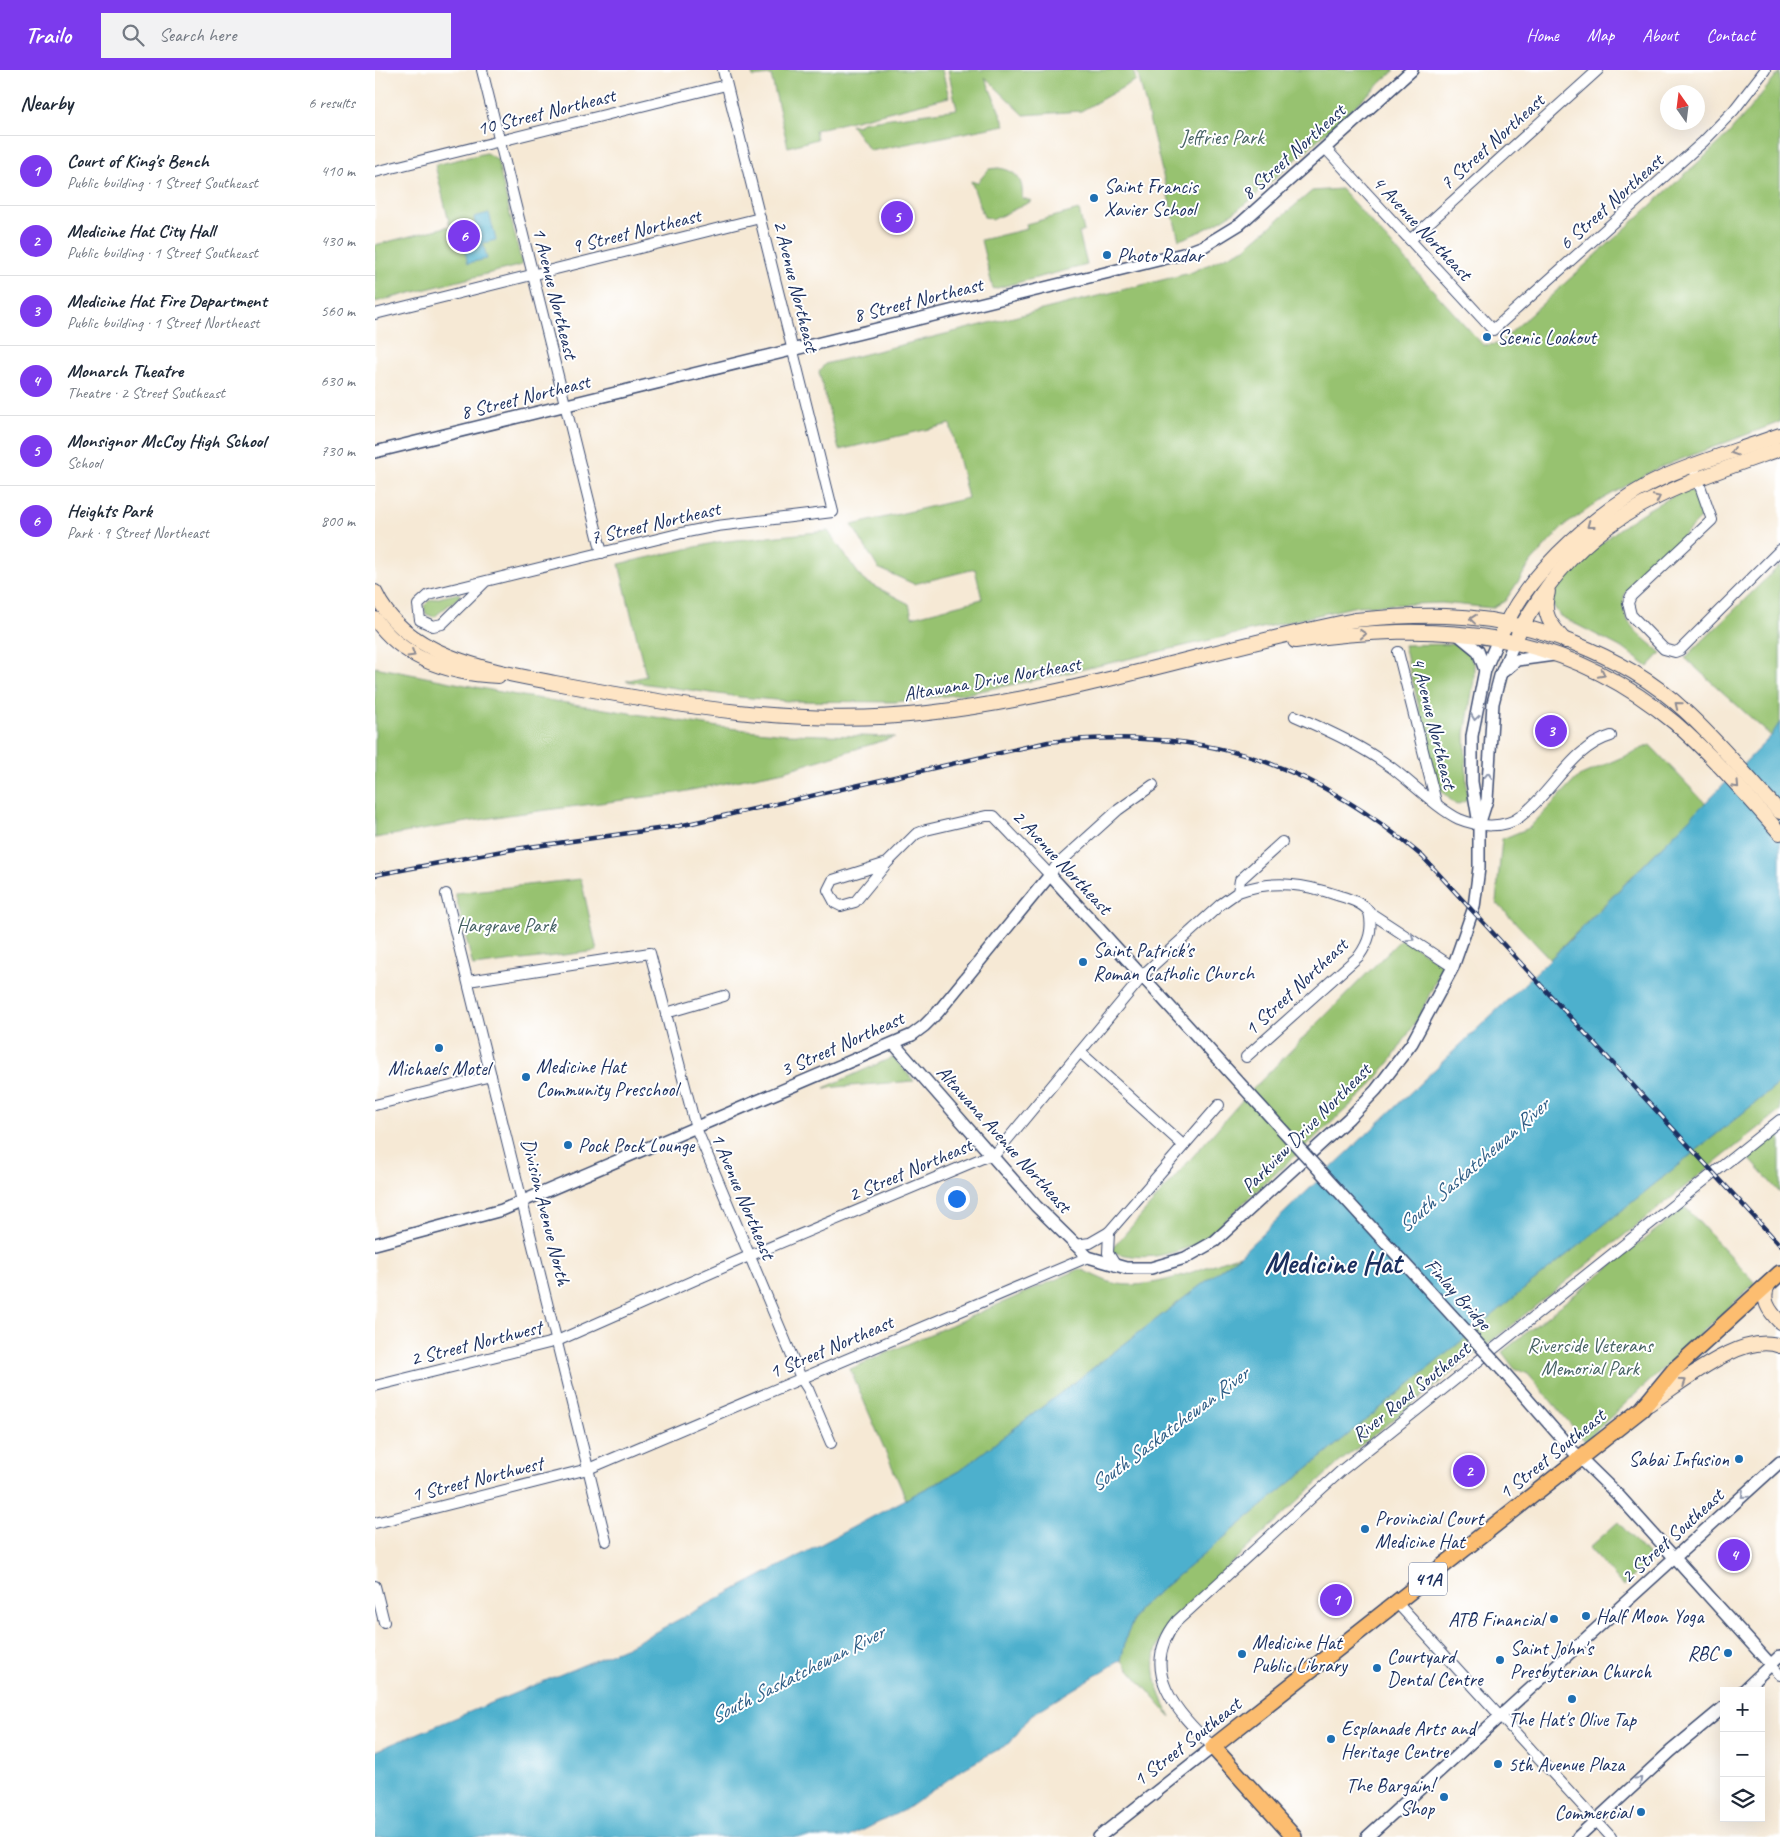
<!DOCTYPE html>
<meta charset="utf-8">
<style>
:root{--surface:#fff;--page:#f2f2f3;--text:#1f2937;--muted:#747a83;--line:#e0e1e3;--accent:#7c3aed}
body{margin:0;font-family:Caveat,sans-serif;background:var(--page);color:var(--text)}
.controls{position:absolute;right:15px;bottom:15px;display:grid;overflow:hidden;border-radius:0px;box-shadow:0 5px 20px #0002}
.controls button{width:45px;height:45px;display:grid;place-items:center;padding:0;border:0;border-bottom:1px solid var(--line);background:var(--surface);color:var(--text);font:25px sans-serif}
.compass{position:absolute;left:1285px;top:15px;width:45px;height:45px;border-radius:50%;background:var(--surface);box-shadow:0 5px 20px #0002;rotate:346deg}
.you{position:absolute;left:581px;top:1128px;width:18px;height:18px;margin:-12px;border:4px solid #fff;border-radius:50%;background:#1a73e8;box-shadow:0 0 0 8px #1a73e833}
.badge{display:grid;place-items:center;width:32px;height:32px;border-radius:50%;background:var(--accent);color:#fff;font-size:16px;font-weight:700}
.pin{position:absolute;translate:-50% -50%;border:2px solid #fff;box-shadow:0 1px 5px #0006}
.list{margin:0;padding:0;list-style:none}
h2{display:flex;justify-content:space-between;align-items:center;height:65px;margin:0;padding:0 20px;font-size:21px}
h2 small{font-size:16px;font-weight:400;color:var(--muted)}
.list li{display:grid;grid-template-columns:32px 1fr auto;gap:15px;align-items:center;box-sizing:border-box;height:70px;padding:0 20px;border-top:1px solid var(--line)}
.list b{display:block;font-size:19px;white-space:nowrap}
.list p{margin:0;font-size:16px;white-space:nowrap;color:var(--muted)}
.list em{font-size:16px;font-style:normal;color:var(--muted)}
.icon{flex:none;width:28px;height:28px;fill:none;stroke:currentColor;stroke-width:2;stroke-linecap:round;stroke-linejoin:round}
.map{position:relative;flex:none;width:1405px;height:1767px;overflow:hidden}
header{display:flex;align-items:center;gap:30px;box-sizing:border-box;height:70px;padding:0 25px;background:var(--accent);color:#fff}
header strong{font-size:24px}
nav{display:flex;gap:28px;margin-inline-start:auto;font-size:18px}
.search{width:350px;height:45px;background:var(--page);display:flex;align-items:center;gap:12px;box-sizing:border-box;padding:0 18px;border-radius:0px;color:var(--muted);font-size:19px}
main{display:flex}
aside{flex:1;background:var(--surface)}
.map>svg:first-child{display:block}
.green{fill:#97c26f;stroke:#597866}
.water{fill:#4eb0cd;stroke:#347096}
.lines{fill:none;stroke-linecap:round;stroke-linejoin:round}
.minor-casing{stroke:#3c4b70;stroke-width:12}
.tertiary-casing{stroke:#3c4b70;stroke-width:14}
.secondary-casing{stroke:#3c4b70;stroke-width:16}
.primary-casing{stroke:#3c4b70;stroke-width:18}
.minor{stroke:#fff;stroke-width:10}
.tertiary{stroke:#fff;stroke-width:11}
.secondary{stroke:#fee5c5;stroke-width:14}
.primary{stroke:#fcbd6f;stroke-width:15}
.rail-casing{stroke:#1b2f5e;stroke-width:4.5}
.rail{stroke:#fff;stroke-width:2.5;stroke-dasharray:8;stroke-linecap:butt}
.tertiary-bridge-casing{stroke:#3c4b70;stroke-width:14;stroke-linecap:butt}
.tertiary-bridge{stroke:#fff;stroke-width:11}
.oneway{stroke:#8c8a92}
.oneway2{stroke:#8d97ae}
.poi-dot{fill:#1f6fb2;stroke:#fff;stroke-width:2}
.labels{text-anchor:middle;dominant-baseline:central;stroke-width:4;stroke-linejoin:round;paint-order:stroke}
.shield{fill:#fff;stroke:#5f6d8e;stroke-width:1}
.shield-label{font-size:19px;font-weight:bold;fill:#1b2f5e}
.street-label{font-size:20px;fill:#1b2f5e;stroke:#fff}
.park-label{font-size:20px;fill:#466264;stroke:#fff}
.poi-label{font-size:20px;fill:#1b2f5e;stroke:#fff;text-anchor:start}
.water-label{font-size:21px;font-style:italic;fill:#2d5c85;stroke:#fff}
.town-label{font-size:30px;font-weight:bold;fill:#1b2f5e;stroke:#fff}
</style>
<header>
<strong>Trailo</strong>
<div class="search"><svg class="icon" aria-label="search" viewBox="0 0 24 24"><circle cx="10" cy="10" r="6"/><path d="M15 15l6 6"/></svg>Search here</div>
<nav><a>Home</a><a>Map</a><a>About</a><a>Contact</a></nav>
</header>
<main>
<aside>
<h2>Nearby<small>6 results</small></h2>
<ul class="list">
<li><span class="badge">1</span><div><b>Court of King's Bench</b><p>Public building · 1 Street Southeast</p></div><em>410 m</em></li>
<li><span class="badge">2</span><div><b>Medicine Hat City Hall</b><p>Public building · 1 Street Southeast</p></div><em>430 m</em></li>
<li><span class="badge">3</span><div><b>Medicine Hat Fire Department</b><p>Public building · 1 Street Northeast</p></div><em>560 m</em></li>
<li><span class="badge">4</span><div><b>Monarch Theatre</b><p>Theatre · 2 Street Southeast</p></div><em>630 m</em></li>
<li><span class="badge">5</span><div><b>Monsignor McCoy High School</b><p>School</p></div><em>730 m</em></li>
<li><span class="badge">6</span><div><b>Heights Park</b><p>Park · 9 Street Northeast</p></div><em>800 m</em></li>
</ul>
</aside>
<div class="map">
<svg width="1405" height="1767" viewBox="0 0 1405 1767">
<rect width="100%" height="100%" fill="#fff"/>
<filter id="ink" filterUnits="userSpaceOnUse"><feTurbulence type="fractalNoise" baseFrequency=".02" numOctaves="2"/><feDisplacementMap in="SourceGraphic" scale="10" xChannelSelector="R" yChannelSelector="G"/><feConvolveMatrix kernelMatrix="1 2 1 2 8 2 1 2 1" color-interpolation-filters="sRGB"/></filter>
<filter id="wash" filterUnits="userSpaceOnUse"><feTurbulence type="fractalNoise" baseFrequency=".0096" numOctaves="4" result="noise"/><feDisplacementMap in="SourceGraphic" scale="20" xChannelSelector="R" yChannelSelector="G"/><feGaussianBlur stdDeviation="1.12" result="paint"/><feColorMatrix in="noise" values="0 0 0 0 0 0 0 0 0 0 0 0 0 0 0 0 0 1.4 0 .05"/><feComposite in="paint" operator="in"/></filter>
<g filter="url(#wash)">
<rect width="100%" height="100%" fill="#f6e9d5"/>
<g class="green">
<polygon points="376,0 567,0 574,27 440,60 442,69 413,77 396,5 378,7"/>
<polygon points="573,0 758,0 761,10 706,41 649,45 610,7 630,55 495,81 475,54 483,56 487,52 582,39"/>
<path d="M 762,0 L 1020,0 L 876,130 C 853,147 831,161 804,170 Z"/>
<polygon points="1405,2 1405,352 1283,398 1226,430 1189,456 1175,471 1157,491 1130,531 1117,538 1067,533 982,536 670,608 595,623 520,632 413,631 365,627 251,611 271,606 244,494 343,472 453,461 488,510 534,534 537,547 607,529 600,499 539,514 503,498 477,455 593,428 575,354 464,380 444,302 450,294 815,203 870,178 937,121 966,119 1108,275 1123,274 1350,68"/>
<polygon points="111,83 122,89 147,195 0,232 0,175 75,156 60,95"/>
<path d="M 623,98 C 641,100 649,110 647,128 L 657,131 L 619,149 L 609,147 L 596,111 L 602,113 L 614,99 Z"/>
<polygon points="704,140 709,161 704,163 712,195 618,219 606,170 652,159 651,154"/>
<path d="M 1311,420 L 1317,421 C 1323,429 1328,440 1324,450 L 1250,524 C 1241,551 1268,567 1286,583 L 1273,597 L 1249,579 L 1185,546 L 1176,532 C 1179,518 1191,508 1201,498 C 1235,463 1266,440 1311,420 Z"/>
<polygon points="1405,495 1405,652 1396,666 1310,588"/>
<polygon points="84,523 85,526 59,547 51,544 49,536 55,530"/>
<polygon points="1085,574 1091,579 1099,595 1099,610 1090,664 1092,725 1091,731 1081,735 1063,718 1029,575"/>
<polygon points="0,597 141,625 343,657 411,664 520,667 409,701 302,723 133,745 0,768"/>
<polygon points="1275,675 1330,733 1175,889 1121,832 1127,769 1154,758 1204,706"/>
<polygon points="206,809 222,881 98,896 80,823"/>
<path d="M 1027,868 L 1068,895 L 1044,947 L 1017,989 L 992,1020 L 826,1172 C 795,1186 768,1192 735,1181 L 870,1027 Z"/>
<polygon points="518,987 539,1011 449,1018"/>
<path d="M 1405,1013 L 1405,1041 L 961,1395 L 799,1547 C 771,1583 776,1609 796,1647 L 746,1590 L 752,1564 L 764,1538 L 1148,1220 Z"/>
<polygon points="1405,1059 1405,1123 1372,1086"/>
<polygon points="1310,1137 1380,1213 1210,1371 1153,1304 1139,1298 1127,1282"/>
<path d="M 865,1185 L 584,1401 L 531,1429 L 475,1299 L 705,1199 C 714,1203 724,1208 734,1212 C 773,1224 828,1197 865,1185 Z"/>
<polygon points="1243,1452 1277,1490 1248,1516 1214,1478"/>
</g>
<g class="water">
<polygon points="114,143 121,170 108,173 112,189 93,193 84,159 100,155 99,147"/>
<polygon points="1405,652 1405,1013 1148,1220 764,1538 752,1564 746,1590 656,1645 635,1673 588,1699 531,1739 474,1767 0,1767 0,1681 252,1577 584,1401 865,1185 1191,874 1396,666"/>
</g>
</g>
<g filter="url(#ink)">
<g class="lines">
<g class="minor-casing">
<g id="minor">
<polyline points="107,0 227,483"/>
<polyline points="951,79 1118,260 1328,72 1359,40 1390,0"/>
<polyline points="0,102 351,15"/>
<polyline points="1035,170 1223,0"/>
<polyline points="0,244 385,148"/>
<polyline points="1318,396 1337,450 1256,526 1253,533 1256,545 1289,579 1300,582 1305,580 1405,480"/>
<polyline points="111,511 67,554 58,556 45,550 43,535 54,525 307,463 342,456 458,442 348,0"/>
<polyline points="1023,582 1061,732"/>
<path d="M 920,646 C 954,661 987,676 1017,698 C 1037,713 1063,739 1084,749 C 1103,757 1130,759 1146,746 C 1177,723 1197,677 1236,666"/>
<polyline points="512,793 480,832 466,836 460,833 453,820 458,810 512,793 541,764 551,760 611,746 619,746 675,805 681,796 743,740 778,715"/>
<path d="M 863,822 C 899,809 930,814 965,826 C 975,829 988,833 994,842 L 1078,897"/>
<polyline points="71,824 231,1471"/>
<polyline points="93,911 275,883 321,1058 426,1308 433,1319 456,1373"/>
<polyline points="291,943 349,926"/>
<polyline points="705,982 808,1075"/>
<path d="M 871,987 L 984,886 C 994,872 998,859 994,842"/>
<polyline points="0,1035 116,1006"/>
<polyline points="734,1162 733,1183 741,1196"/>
<polyline points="700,1175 715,1173 734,1162 844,1035"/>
<polyline points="0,1316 182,1271 374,1186 622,1082 772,901 846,834 863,822 865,810 907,772"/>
<polyline points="0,1453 213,1399 713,1187"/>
<polyline points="0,1516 9,1552"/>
<polyline points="1022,1533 1236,1767"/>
<polyline points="1396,1595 1405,1605"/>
<path d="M 838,1677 C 802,1642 762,1601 802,1551 L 967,1400 L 1405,1050"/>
</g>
</g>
<g class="tertiary-casing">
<g id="tertiary">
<polyline points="0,382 808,184 829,176 865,154 1037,0"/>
<polyline points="1081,563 1103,581 1110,600"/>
<polyline points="1129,601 1142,590 1179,585"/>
<polyline points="1105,752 1112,730 1118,633 1125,606 1140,571"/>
<polyline points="519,974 661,1136 713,1187 751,1198 776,1198 810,1188 840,1171 974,1048 1001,1020 1037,973 1078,897 1099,837 1104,798 1104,754 1097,712 1097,666 1110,600 1124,567"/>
<polyline points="0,1174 127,1140 537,965 549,956 563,942 675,805 869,1018"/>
<polyline points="1127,1300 1196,1379 1244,1426 1396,1595"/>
<polyline points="1368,1621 1405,1586"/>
<polyline points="724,1767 838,1677"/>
<polyline points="992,1767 1405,1392"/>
<polyline points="1203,1767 1296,1681 1349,1637"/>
</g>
</g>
<g class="secondary-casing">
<g id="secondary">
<path d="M 0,522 C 29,587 117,601 180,613 C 302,636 429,658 553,643 C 698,627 837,578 980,550 C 1010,547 1040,545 1071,546 C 1152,548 1249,584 1309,640 C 1343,671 1373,708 1405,742"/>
<path d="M 1173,522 C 1166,544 1176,555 1190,571"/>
<path d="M 0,549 C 29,590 75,604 123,606"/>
<path d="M 1128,560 C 1154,500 1231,433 1291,406 C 1328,390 1367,379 1405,365"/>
<path d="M 1143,564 C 1148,552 1157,540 1164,529 C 1223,439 1309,413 1405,379"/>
<path d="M 920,571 C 1062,551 1185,557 1300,653 C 1338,686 1371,725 1405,763"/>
<path d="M 1394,1213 C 1385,1229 1394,1241 1405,1252"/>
<path d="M 1274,1334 C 1305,1314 1367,1261 1405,1276"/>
</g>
</g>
<g class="primary-casing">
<polyline id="primary" points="919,1767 838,1677 1267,1339 1300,1299 1405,1203"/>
</g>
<use href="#minor" class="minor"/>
<use href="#tertiary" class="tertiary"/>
<use href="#secondary" class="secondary"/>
<use href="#primary" class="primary"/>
<g class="rail-casing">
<path id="rail" d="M 0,805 L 133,780 L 304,756 L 673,672 C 824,656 933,688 1048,787 L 1405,1175"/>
</g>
<use href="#rail" class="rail"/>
<g class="tertiary-bridge-casing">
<polyline id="tertiary-bridge" points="869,1018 1127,1300"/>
</g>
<use href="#tertiary-bridge" class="tertiary-bridge"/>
</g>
<defs><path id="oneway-chevron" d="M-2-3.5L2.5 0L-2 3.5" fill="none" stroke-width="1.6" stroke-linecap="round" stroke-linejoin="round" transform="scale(1.25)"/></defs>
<g class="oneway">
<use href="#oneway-chevron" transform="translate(1359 382) rotate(161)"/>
<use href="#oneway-chevron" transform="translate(1282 428) rotate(-26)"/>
<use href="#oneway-chevron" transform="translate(1215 455) rotate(143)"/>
<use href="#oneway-chevron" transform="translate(1098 549) rotate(-174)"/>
<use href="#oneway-chevron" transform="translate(988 564) rotate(-4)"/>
<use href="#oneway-chevron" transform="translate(37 584) rotate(31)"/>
<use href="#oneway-chevron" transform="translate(1227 604) rotate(27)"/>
<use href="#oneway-chevron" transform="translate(1303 635) rotate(-141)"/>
<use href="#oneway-chevron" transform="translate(1361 715) rotate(47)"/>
<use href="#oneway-chevron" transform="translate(1308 1312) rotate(-33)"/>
</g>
<g class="oneway2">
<use href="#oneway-chevron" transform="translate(1100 647) rotate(98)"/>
<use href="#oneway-chevron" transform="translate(1113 706) rotate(-88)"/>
<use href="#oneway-chevron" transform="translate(1036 868) rotate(34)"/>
<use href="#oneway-chevron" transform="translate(1369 1425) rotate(138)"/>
<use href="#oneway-chevron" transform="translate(1264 1710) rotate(-42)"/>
</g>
</g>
<g class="poi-dot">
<circle cx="719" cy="128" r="5"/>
<circle cx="732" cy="185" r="5"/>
<circle cx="1112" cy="267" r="5"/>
<circle cx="708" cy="892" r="5"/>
<circle cx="64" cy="978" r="5"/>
<circle cx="151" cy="1007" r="5"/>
<circle cx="193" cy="1075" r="5"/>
<circle cx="1364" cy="1389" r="5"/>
<circle cx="990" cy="1459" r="5"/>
<circle cx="1211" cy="1546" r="5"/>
<circle cx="1179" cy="1549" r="5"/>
<circle cx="1353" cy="1583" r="5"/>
<circle cx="867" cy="1584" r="5"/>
<circle cx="1125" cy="1590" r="5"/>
<circle cx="1002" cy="1598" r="5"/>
<circle cx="1197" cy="1629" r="5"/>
<circle cx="956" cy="1669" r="5"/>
<circle cx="1123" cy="1694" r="5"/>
<circle cx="1069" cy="1727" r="5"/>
<circle cx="1266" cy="1742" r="5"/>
</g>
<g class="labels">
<rect class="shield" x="1034" y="1492.5" width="38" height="33" rx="4"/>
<g class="shield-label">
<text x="1053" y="1509">41A</text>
</g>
<g class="street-label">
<text transform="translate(171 42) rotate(-14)">10 Street Northeast</text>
<text transform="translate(1117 72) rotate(-42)">7 Street Northeast</text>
<text transform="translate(918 82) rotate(-42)">8 Street Northeast</text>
<text transform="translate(1236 132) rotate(-42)">6 Street Northeast</text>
<text transform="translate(1047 158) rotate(47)">4 Avenue Northeast</text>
<text transform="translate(261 161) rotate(-14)">9 Street Northeast</text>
<text transform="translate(421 216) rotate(76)">2 Avenue Northeast</text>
<text transform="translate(180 223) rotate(76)">1 Avenue Northeast</text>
<text transform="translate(543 230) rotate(-14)">8 Street Northeast</text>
<text transform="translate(150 327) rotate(-14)">8 Street Northeast</text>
<text transform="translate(280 453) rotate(-13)">7 Street Northeast</text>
<text transform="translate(617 609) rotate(-10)">Altawana Drive Northeast</text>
<text transform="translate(1059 653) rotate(76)">4 Avenue Northeast</text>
<text transform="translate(687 792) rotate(47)">2 Avenue Northeast</text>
<text transform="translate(921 917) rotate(-43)">1 Street Northeast</text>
<text transform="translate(467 974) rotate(-24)">3 Street Northeast</text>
<text transform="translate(931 1058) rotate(-45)">Parkview Drive Northeast</text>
<text transform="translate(629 1069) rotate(48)">Altawana Avenue Northeast</text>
<text transform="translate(535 1100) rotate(-23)">2 Street Northeast</text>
<text transform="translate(368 1126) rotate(67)">1 Avenue Northeast</text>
<text transform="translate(171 1142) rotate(76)">Division Avenue North</text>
<text transform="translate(1083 1224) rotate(48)">Finlay Bridge</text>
<text transform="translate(101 1273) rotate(-14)">2 Street Northwest</text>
<text transform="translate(456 1277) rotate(-23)">1 Street Northeast</text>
<text transform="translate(1036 1322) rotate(-39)">River Road Southeast</text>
<text transform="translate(1177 1384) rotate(-39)">1 Street Southeast</text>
<text transform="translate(102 1409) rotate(-14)">1 Street Northwest</text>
<text transform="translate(1297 1466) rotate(-42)">2 Street Southeast</text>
<text transform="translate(812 1672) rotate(-38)">1 Street Southeast</text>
</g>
<g class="park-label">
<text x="847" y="67">Jeffries Park</text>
<text x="131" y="855">Hargrave Park</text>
<text x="1215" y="1275">Riverside Veterans<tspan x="1215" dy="23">Memorial Park</tspan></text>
</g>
<g class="poi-label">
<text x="729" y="116">Saint Francis<tspan x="729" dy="23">Xavier School</tspan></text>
<text x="742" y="185">Photo Radar</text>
<text x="1122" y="267">Scenic Lookout</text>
<text x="718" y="880">Saint Patrick's<tspan x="718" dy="23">Roman Catholic Church</tspan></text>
<text x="161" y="996">Medicine Hat<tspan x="161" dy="23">Community Preschool</tspan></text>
<text x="64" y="998" text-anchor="middle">Michaels Motel</text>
<text x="203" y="1075">Pock Pock Lounge</text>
<text x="1354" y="1389" text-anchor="end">Sabai Infusion</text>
<text x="1000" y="1448">Provincial Court<tspan x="1000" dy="23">Medicine Hat</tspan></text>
<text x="1221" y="1546">Half Moon Yoga</text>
<text x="1169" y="1549" text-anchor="end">ATB Financial</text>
<text x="877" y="1572">Medicine Hat<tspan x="877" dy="23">Public Library</tspan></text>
<text x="1135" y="1578">Saint John's<tspan x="1135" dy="23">Presbyterian Church</tspan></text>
<text x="1343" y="1583" text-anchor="end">RBC</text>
<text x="1012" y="1586">Courtyard<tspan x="1012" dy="23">Dental Centre</tspan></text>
<text x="1197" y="1649" text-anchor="middle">The Hat's Olive Tap</text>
<text x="966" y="1658">Esplanade Arts and<tspan x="966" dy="23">Heritage Centre</tspan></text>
<text x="1133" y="1694">5th Avenue Plaza</text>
<text x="1059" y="1715" text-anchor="end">The Bargain!<tspan x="1059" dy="23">Shop</tspan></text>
<text x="1256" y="1742" text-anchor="end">Commercial</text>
</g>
<g class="water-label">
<text transform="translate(1098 1095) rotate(-41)">South Saskatchewan River</text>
<text transform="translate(794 1359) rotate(-37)">South Saskatchewan River</text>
<text transform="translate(422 1604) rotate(-27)">South Saskatchewan River</text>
</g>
<g class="town-label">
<text x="958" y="1193">Medicine Hat</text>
</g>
</g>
</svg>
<div class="controls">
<button>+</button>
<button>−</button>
<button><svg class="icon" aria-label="layers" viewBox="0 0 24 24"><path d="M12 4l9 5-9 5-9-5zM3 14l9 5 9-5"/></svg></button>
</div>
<svg class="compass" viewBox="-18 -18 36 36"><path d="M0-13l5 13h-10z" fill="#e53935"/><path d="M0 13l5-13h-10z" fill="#747a83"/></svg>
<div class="you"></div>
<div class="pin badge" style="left:961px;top:1530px">1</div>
<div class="pin badge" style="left:1094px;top:1401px">2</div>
<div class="pin badge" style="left:1176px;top:661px">3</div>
<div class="pin badge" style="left:1359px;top:1485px">4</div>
<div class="pin badge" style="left:522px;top:147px">5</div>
<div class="pin badge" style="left:89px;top:166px">6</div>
</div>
</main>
